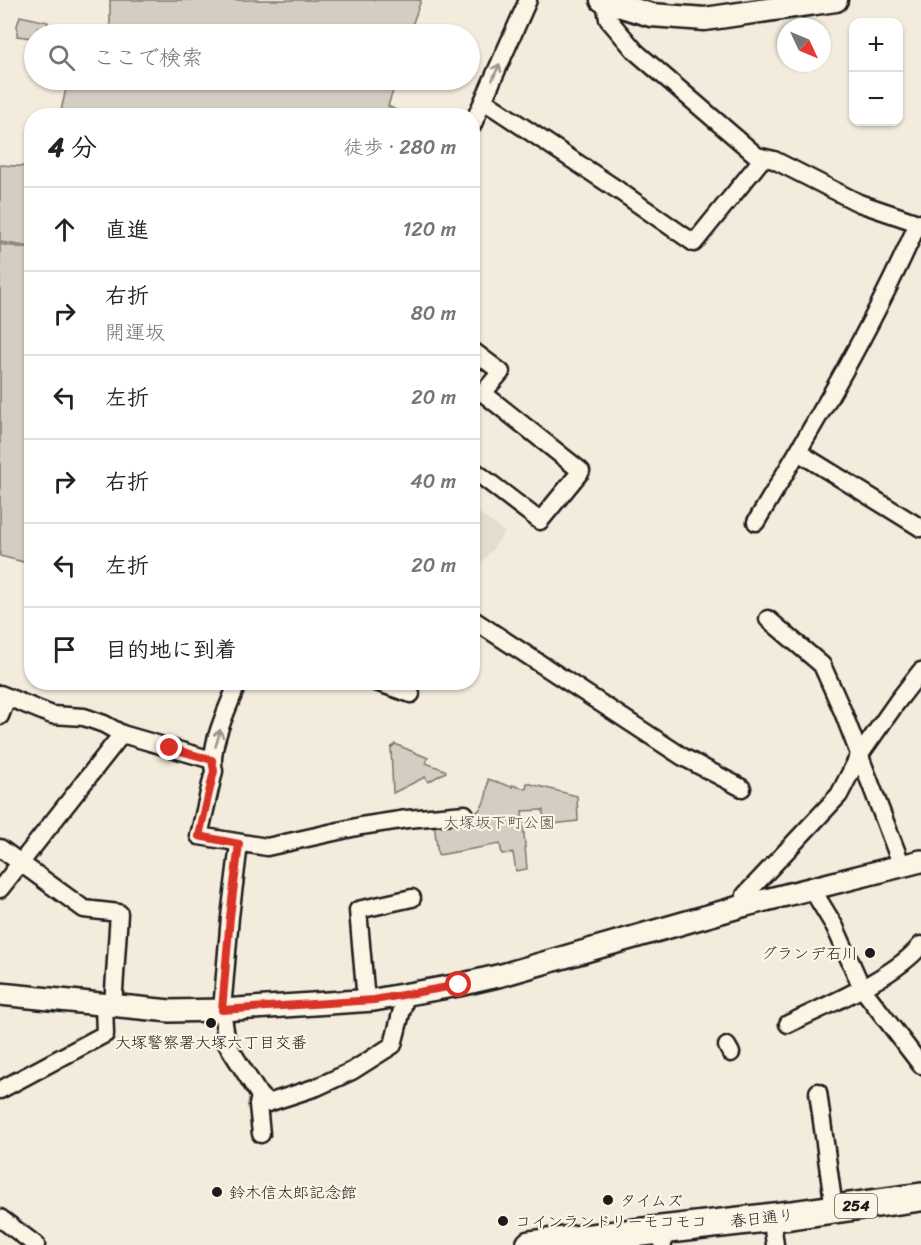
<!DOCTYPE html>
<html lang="ja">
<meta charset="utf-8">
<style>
:root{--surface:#fff;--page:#f6f6f6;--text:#222;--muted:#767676;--line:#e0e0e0}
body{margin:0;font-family:Sriracha,"Klee One",sans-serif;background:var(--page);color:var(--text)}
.controls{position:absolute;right:18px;top:18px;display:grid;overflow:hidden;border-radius:12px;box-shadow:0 2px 4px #0004}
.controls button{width:54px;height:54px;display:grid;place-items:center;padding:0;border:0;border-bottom:2px solid var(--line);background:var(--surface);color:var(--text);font:30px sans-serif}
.compass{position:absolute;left:777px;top:18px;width:54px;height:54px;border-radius:50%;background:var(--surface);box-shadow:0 2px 4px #0004;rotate:134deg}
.stop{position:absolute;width:18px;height:18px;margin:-14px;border:4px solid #d93025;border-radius:50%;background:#fff}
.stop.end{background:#d93025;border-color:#fff;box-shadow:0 2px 6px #0008}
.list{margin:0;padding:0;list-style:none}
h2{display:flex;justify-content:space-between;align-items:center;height:78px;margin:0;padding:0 24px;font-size:26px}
h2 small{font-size:20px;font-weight:400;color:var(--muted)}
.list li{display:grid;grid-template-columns:39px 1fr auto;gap:18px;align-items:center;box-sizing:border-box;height:84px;padding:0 24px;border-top:2px solid var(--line)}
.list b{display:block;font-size:22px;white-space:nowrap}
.list p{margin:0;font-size:20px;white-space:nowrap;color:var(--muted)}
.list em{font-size:20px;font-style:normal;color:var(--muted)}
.icon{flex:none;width:33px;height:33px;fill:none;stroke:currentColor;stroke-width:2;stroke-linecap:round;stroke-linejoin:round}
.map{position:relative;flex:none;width:921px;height:1245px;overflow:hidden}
.search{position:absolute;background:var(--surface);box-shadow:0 2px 4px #0004;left:24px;top:24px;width:456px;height:66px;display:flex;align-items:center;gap:15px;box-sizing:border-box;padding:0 21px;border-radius:33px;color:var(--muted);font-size:22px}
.panel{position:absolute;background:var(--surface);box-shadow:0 2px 4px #0004;left:24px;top:108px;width:456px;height:582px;border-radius:24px}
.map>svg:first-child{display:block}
.built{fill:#e3ddcf}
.green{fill:#d3cec1;stroke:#78756e;stroke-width:1.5}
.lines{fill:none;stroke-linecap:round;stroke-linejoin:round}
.minor-casing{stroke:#1c1c1c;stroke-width:21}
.tertiary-casing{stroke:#1c1c1c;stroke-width:26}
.secondary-casing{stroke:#1c1c1c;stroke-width:27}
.trunk-casing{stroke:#1c1c1c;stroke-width:32}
.minor{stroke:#fcf5e5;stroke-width:16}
.tertiary{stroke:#fcf5e5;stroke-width:21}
.secondary{stroke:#fcf5e5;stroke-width:22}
.trunk{stroke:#fcf5e5;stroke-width:27}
.oneway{stroke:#97938b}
.route{stroke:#d93025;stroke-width:8}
.poi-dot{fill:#1c1c1c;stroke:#fcf5e5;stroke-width:2}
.labels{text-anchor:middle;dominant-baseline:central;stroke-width:4.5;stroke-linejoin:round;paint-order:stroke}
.shield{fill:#fcf5e5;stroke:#5f5d58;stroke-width:1.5}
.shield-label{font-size:15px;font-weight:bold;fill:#1c1c1c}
.park-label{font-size:16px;fill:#53514e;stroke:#fcf5e5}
.poi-label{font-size:16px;fill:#1c1c1c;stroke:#fcf5e5;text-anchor:start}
.street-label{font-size:16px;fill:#1c1c1c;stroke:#fcf5e5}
</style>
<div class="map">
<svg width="921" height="1245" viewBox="0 0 921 1245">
<rect width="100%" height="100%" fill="#f3ecdd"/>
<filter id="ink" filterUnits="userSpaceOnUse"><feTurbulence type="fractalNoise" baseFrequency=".0167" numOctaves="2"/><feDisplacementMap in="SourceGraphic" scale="12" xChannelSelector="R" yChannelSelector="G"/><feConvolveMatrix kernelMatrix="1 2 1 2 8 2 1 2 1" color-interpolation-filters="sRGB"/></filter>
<g filter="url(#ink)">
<polygon class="built" points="472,508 505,532 473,575 472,575"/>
<g class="green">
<polygon points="110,0 421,0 409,34 125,34 110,28"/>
<polygon points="20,16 48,22 46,29 38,28 37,34 32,38 17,36 17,26"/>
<polygon points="68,80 369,80 393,91 388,106 405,115 60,115"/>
<polygon points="0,165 31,167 31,247 0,242"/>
<polygon points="0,244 31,249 31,564 0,556"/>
<polygon points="395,744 428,758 426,763 445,770 446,772 428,782 425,777 393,793 391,748"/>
<path d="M 488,779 L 512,787 L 512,785 L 526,789 L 527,783 L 577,796 L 578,821 L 544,825 L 543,810 L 522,811 L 527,869 L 516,871 L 513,853 L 502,854 L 500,844 L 438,855 L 434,823 C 469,817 487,820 488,779 Z"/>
</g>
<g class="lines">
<g class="minor-casing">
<g id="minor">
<path d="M 605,2 L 608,19 L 636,52 L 757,156 L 774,160 L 859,203 L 918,223 C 873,327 814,425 756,522"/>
<polyline points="484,101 618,190 694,243 763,158"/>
<polyline points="472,126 528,0"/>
<polyline points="472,350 501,372 483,393 581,471 540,521 472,469"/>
<polyline points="798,452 921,528"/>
<polyline points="472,619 683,757 742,788"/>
<polyline points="768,619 822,665 843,712 902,866"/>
<path d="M 238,682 C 229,706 208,746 214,771 L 199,836 L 267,847 L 361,826 L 407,819 L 465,814"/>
<polyline points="376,682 411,694"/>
<polyline points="0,694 52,715 84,717 104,724 122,734 212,760"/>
<polyline points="0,716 7,697"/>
<polyline points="239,844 230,917 222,1010 227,1044 260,1096 268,1103 317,1087 352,1071 393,1045 406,994"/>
<polyline points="0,848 84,909 119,913 113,1006"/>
<polyline points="0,889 122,734"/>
<polyline points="812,889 835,927 862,988 921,1065"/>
<polyline points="746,905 745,895 839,795 859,756 897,702 921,671"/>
<polyline points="366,1001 358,910 412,898"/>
<path d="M 788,1024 C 825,1006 896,977 921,945"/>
<polyline points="727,1046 731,1053"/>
<polyline points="0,1090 105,1034 104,1005"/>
<polyline points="818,1092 834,1209"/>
<polyline points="260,1096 258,1105 261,1134"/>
<polyline points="0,1218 36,1245"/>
<polyline points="773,1229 775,1245"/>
<polyline points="663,1244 663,1245"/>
</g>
</g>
<g class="tertiary-casing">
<polyline id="tertiary" points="0,994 170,1011 222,1010 374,1000 459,985 502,975 746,905 921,861"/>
</g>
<g class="secondary-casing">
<polyline id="secondary" points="602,0 651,15 705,19 836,0"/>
</g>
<g class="trunk-casing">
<polyline id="trunk" points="530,1245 791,1215 921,1197"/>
</g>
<use href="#minor" class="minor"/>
<use href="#tertiary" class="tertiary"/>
<use href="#secondary" class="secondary"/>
<use href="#trunk" class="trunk"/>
</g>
<defs><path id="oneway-shaft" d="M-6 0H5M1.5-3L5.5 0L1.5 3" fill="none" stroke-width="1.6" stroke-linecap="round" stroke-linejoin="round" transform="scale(1.5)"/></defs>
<g class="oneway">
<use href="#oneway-shaft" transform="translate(496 72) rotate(-66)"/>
<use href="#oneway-shaft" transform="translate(218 738) rotate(-74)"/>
</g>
</g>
<g class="lines" filter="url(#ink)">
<polyline class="route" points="170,748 212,760 214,771 199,836 239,844 230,917 222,1010 374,1000 459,985"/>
</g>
<g class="poi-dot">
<circle cx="870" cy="953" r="6"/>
<circle cx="211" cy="1023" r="6"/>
<circle cx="217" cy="1192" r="6"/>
<circle cx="608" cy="1200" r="6"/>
<circle cx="503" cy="1221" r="6"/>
</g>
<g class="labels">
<rect class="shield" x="835" y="1194" width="42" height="24" rx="4.5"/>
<g class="shield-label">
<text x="856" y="1206">254</text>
</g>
<g class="park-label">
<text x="499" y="822">大塚坂下町公園</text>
</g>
<g class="poi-label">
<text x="858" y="953" text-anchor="end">グランデ石川</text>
<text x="211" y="1042" text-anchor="middle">大塚警察署大塚六丁目交番</text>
<text x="229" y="1192">鈴木信太郎記念館</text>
<text x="620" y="1200">タイムズ</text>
<text x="515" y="1221">コインランドリーモコモコ</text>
</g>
<g class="street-label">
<text transform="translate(762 1218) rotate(-6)">春日通り</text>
</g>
</g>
</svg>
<div class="controls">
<button>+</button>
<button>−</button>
</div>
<svg class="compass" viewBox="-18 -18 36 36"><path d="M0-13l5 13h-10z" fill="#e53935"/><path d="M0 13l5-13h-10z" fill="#767676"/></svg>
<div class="stop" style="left:459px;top:985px"></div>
<div class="stop end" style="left:170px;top:748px"></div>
<div class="search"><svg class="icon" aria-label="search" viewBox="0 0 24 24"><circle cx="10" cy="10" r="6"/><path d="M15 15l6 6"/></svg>ここで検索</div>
<section class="panel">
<h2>4 分<small>徒歩 · 280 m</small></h2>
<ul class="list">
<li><svg class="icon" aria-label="ahead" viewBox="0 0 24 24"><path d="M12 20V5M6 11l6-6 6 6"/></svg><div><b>直進</b></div><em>120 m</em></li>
<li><svg class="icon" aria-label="right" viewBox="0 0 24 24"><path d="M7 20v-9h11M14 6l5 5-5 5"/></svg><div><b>右折</b><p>開運坂</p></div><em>80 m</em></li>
<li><svg class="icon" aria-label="left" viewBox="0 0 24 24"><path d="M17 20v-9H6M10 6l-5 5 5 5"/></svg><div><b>左折</b></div><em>20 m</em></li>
<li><svg class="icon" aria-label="right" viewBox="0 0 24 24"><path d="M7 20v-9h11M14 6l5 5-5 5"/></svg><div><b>右折</b></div><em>40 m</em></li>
<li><svg class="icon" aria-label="left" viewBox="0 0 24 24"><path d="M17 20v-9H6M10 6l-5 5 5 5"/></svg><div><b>左折</b></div><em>20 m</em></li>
<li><svg class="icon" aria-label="arrive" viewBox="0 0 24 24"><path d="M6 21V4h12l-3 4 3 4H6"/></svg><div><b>目的地に到着</b></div></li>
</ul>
</section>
</div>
